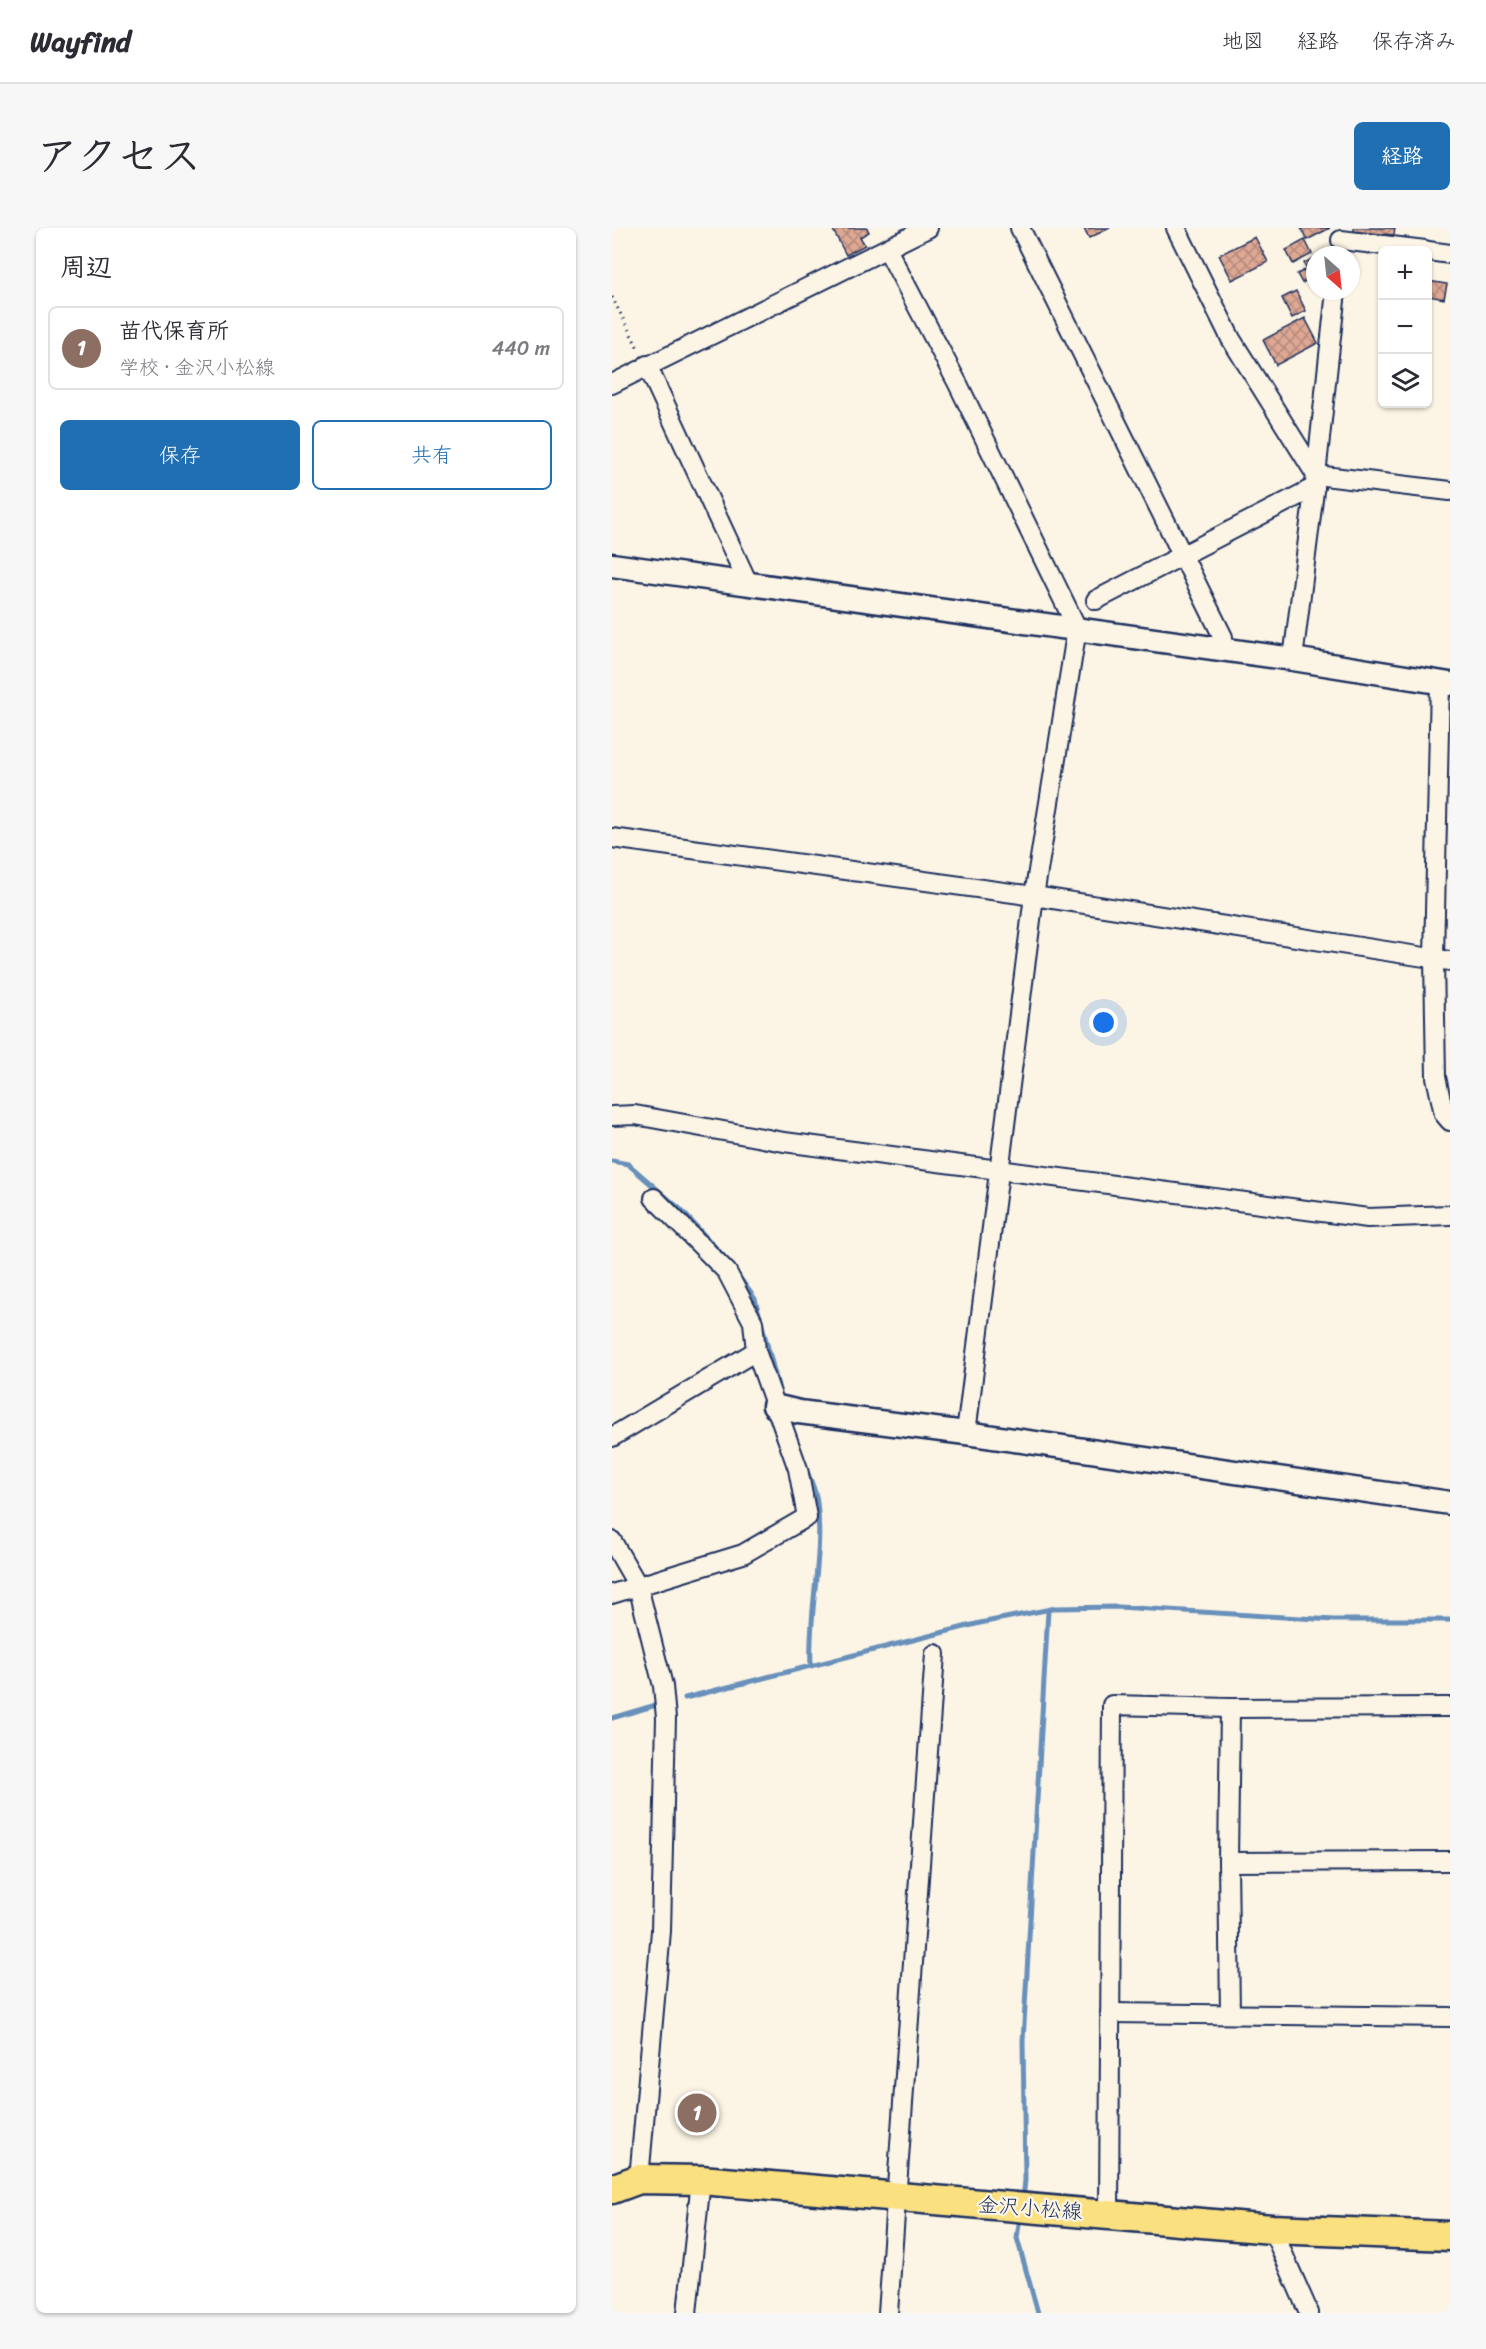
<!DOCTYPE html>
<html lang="ja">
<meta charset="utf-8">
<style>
:root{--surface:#fff;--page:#f7f7f7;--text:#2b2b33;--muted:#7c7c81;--line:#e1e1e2;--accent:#1f6fb2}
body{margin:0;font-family:Sriracha,"Klee One",sans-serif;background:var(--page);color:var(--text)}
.controls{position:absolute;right:18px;top:18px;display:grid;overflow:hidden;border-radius:9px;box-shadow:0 2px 4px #0004}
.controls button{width:54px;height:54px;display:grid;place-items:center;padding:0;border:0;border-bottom:2px solid var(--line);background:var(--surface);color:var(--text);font:30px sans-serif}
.compass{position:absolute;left:694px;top:18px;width:54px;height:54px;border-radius:50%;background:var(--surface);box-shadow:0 2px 4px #0004;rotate:153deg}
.you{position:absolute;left:492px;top:795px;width:21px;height:21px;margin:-15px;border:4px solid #fff;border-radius:50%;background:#1a73e8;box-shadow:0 0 0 9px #1a73e833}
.badge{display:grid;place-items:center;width:39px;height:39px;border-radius:50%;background:var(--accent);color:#fff;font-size:20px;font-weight:700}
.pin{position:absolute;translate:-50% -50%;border:3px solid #fff;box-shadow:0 2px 6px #0006}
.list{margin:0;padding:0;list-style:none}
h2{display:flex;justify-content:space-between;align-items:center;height:78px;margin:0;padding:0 24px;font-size:26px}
h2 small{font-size:20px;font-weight:400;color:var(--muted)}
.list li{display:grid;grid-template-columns:39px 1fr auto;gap:18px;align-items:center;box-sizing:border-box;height:84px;margin:0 12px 12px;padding:0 12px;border:2px solid var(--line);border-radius:9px}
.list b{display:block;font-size:22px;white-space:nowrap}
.list p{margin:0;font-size:20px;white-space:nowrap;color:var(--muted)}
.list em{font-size:20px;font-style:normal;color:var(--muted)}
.actions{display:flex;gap:12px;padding:18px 24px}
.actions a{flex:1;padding:14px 0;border:2px solid var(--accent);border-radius:9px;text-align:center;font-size:21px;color:var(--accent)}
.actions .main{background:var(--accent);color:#fff}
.icon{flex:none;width:33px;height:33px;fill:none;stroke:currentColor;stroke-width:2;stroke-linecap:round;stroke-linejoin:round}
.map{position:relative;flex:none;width:838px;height:2085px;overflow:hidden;border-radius:9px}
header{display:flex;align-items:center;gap:36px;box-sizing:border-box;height:84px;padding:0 30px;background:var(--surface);border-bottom:2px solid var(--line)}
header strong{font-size:28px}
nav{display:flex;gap:33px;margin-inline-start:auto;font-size:21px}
.intro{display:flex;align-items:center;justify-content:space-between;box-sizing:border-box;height:144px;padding:0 36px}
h1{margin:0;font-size:42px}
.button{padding:15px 27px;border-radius:9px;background:var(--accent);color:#fff;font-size:21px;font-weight:700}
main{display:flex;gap:36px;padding:0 36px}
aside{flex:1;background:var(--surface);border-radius:9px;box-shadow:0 2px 4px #0004}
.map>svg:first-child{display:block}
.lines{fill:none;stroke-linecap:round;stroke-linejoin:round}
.stream{stroke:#6890bb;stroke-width:5}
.building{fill:url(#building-cross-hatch);stroke:#1b2f5e;stroke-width:1.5}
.minor-casing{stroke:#1b2f5e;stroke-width:22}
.tertiary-casing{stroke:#1b2f5e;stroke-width:27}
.primary-casing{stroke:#1b2f5e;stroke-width:33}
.path{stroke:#1b2f5e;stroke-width:3;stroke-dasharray:1.5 4.5;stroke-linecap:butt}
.minor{stroke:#fcf5e5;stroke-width:18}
.tertiary{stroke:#fcf5e5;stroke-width:22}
.primary{stroke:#fbe080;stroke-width:28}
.labels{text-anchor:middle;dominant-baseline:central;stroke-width:4.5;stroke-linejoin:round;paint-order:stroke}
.street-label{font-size:21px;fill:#1b2f5e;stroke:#fcf5e5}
</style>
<header>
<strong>Wayfind</strong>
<nav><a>地図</a><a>経路</a><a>保存済み</a></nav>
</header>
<div class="intro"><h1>アクセス</h1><a class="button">経路</a></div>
<main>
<aside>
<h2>周辺<small></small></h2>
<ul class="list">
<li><span class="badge" style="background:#8d6e63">1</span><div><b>苗代保育所</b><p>学校 · 金沢小松線</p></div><em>440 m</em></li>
</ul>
<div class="actions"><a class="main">保存</a><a>共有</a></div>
</aside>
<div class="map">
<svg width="838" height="2085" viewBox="0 0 838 2085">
<defs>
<pattern id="building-cross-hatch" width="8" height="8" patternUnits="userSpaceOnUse" patternTransform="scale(1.5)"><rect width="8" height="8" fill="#dea893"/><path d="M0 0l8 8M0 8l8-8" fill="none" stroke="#b3897b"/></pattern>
</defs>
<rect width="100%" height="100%" fill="#fcf5e5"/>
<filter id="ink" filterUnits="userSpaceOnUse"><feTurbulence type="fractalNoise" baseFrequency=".0167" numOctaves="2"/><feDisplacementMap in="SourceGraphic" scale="12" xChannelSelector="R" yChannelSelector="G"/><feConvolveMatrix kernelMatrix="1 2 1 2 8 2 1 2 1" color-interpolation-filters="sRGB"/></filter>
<g filter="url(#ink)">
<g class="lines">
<g class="stream">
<polyline points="0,933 16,936 69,982 116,1033"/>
<polyline points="125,1046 143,1071 166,1158"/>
<path d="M 193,1238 C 197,1249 204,1262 205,1274 C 212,1328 196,1383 199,1438"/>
<polyline points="73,1470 368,1395 444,1380 506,1379 722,1392 838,1392"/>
<polyline points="0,1490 44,1477"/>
<polyline points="411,1971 413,1952 411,1813 436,1383"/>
<polyline points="408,1989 405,2010 426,2085"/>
</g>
</g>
<g class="building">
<polygon points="220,0 255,0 257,4 248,9 253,17 234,27"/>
<polygon points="472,0 498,0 477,10"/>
<polygon points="689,0 718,0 695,12"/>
<polygon points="742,0 783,0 782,7 742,4"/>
<polygon points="643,9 656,34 620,52 607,27"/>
<polygon points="693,12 700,26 681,36 674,22"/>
<polygon points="703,30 703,55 700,57 697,51 690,55 685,46 695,41 692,35"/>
<polygon points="816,53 835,56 832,71 816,68"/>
<polygon points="684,63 694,83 680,90 670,70"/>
<polygon points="693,90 706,115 664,137 651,112"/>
</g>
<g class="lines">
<g class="minor-casing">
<g id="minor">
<polyline points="408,0 611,409 609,421"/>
<polyline points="564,0 619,111 704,247 838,263"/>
<polyline points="729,12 813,22"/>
<polyline points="275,21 346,156 465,400 422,668 354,1205"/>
<polyline points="816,23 838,26"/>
<polyline points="35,137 136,355"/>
<polyline points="0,156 316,0"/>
<polyline points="484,372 703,259"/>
<polyline points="681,431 704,247 724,63"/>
<polyline points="828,455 822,730 824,849 832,886 838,893"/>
<polyline points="0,610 422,668 838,733"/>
<polyline points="0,888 23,887 172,914 756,990 838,987"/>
<polyline points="0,1209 144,1123"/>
<polyline points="0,1313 26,1358 51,1458 54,1490 49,1703 27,1951"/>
<polyline points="0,1366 131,1326 195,1289 186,1241 144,1123 141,1094 115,1044 42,970"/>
<polyline points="616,1634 838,1633"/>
<polyline points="498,1785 838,1789"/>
<polyline points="618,1786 616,1634 618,1480"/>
<polyline points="497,1986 500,1477 618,1480 838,1479"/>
<polyline points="660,2001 697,2085"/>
<polyline points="75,2085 89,1952"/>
<polyline points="276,2085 323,1426"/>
</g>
</g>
<g class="tertiary-casing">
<g id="tertiary">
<polyline points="0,337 681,431 838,456"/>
<polyline points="162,1178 187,1184 354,1205 838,1275"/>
</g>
</g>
<g class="primary-casing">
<polyline id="primary" points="0,1961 27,1951 89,1952 660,2001 838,2008"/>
</g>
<polyline class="path" points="0,69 27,122"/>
<use href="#minor" class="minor"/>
<use href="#tertiary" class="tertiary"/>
<use href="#primary" class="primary"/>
</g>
</g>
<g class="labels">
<g class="street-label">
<text transform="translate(418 1980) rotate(4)">金沢小松線</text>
</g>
</g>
</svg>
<div class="controls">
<button>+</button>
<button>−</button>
<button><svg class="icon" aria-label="layers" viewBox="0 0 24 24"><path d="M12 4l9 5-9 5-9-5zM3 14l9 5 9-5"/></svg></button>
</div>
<svg class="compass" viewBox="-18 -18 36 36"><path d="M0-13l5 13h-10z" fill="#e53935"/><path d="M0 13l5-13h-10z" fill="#7c7c81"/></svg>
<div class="you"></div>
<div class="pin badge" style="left:85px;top:1885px;background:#8d6e63">1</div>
</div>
</main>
